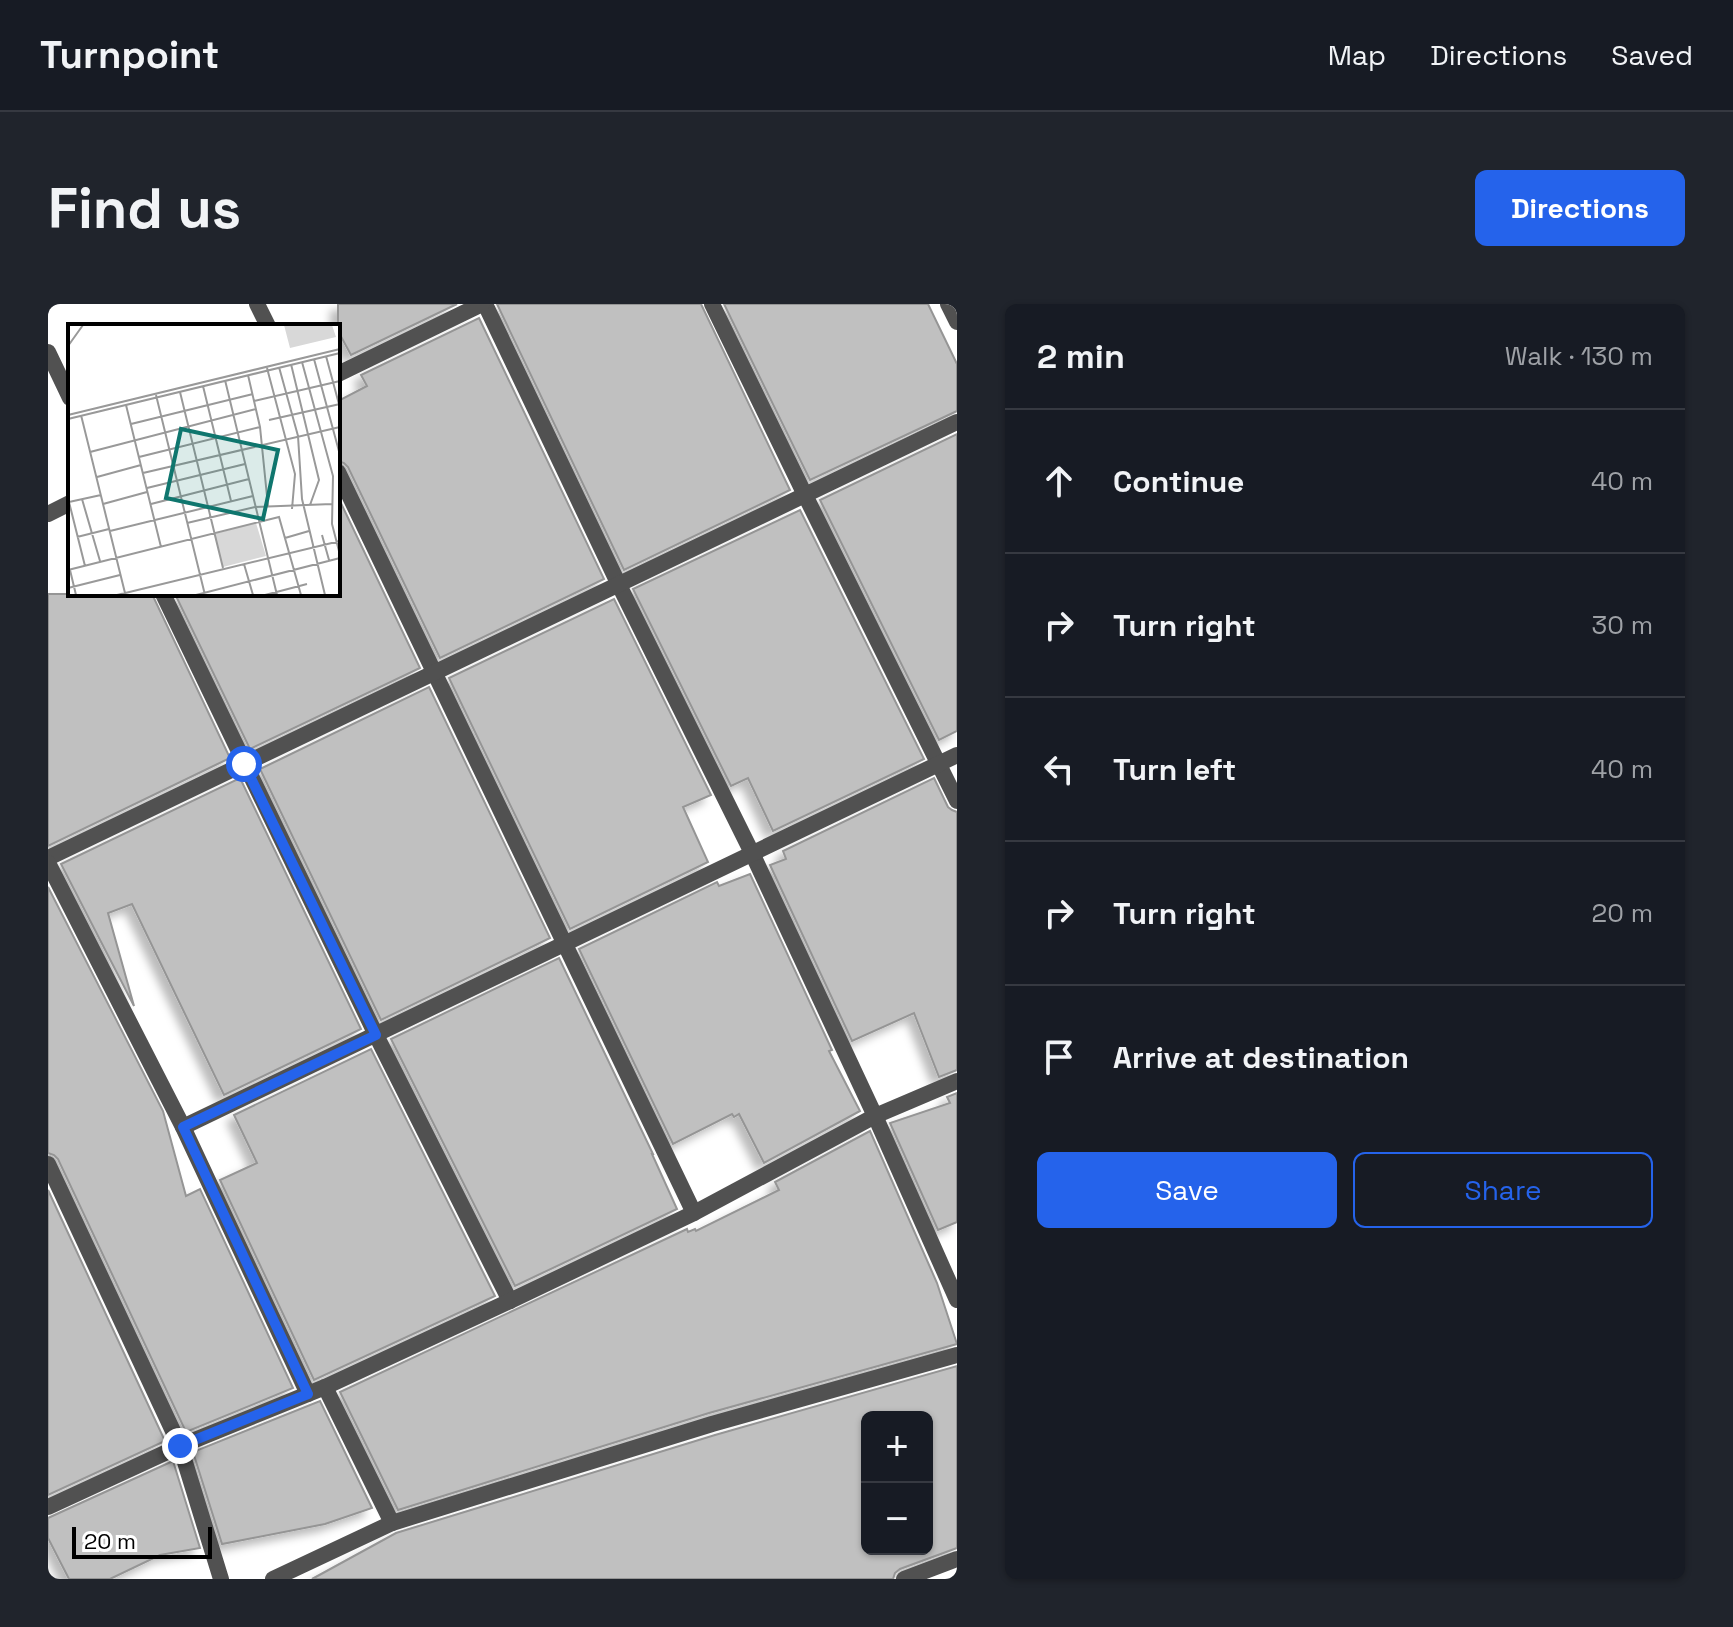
<!DOCTYPE html>
<meta charset="utf-8">
<style>
:root{--surface:#171b24;--page:#20242c;--text:#f1f3f6;--muted:#9ea1a6;--line:#363941;--accent:#2563eb}
body{margin:0;font-family:"Space Grotesk",sans-serif;background:var(--page);color:var(--text)}
.controls{position:absolute;right:24px;bottom:24px;display:grid;overflow:hidden;border-radius:12px;box-shadow:0 2px 6px #0004}
.controls button{width:72px;height:72px;display:grid;place-items:center;padding:0;border:0;border-bottom:2px solid var(--line);background:var(--surface);color:var(--text);font:40px sans-serif}
.scale{position:absolute;left:24px;bottom:20px;width:140px;box-sizing:border-box;padding-left:8px;border:4px solid #000;border-top:0;font-size:22px;line-height:28px;white-space:nowrap;color:#000;-webkit-text-stroke:6px #fff;paint-order:stroke}
.stop{position:absolute;width:24px;height:24px;margin:-18px;border:6px solid #2563eb;border-radius:50%;background:#fff}
.stop.end{background:#2563eb;border-color:#fff;box-shadow:0 2px 8px #0008}
.list{margin:0;padding:0;list-style:none}
h2{display:flex;justify-content:space-between;align-items:center;height:104px;margin:0;padding:0 32px;font-size:34px}
h2 small{font-size:26px;font-weight:400;color:var(--muted)}
.list li{display:grid;grid-template-columns:52px 1fr auto;gap:24px;align-items:center;box-sizing:border-box;height:144px;padding:0 32px;border-top:2px solid var(--line)}
.list b{display:block;font-size:30px;white-space:nowrap}
.list em{font-size:26px;font-style:normal;color:var(--muted)}
.actions{display:flex;gap:16px;padding:24px 32px}
.actions a{flex:1;padding:18px 0;border:2px solid var(--accent);border-radius:12px;text-align:center;font-size:28px;color:var(--accent)}
.actions .main{background:var(--accent);color:#fff}
.icon{flex:none;width:44px;height:44px;fill:none;stroke:currentColor;stroke-width:2;stroke-linecap:round;stroke-linejoin:round}
.map{position:relative;flex:none;width:909px;height:1275px;overflow:hidden;border-radius:12px}
header{display:flex;align-items:center;gap:48px;box-sizing:border-box;height:112px;padding:0 40px;background:var(--surface);border-bottom:2px solid var(--line)}
header strong{font-size:38px}
nav{display:flex;gap:44px;margin-inline-start:auto;font-size:28px}
.intro{display:flex;align-items:center;justify-content:space-between;box-sizing:border-box;height:192px;padding:0 48px}
h1{margin:0;font-size:56px}
.button{padding:20px 36px;border-radius:12px;background:var(--accent);color:#fff;font-size:28px;font-weight:700}
main{display:flex;gap:48px;padding:0 48px}
aside{flex:1;background:var(--surface);border-radius:12px;box-shadow:0 2px 6px #0004}
.map>svg:first-child{display:block}
.building{fill:#c0c0c0;stroke:#959595;stroke-width:2;fill-rule:evenodd;filter:url(#shadow)}
.lines{fill:none;stroke-linecap:round;stroke-linejoin:round}
.lane{stroke:#515151;stroke-width:16}
.street{stroke:#515151;stroke-width:16}
.route{stroke:#2563eb;stroke-width:10}
.inset-road{fill:none;stroke:#999;stroke-width:2}
.view{fill:#0f766e;fill-opacity:0.15;stroke:#0f766e;stroke-width:4}
.inset-edge{fill:none;stroke:#000;stroke-width:4}
</style>
<header>
<strong>Turnpoint</strong>
<nav><a>Map</a><a>Directions</a><a>Saved</a></nav>
</header>
<div class="intro"><h1>Find us</h1><a class="button">Directions</a></div>
<main>
<div class="map">
<svg width="909" height="1275" viewBox="0 0 909 1275">
<defs>
<filter id="shadow"><feDropShadow dx="-7" dy="7" stdDeviation="4" flood-color="#0004"/></filter>
</defs>
<rect width="100%" height="100%" fill="#fff"/>
<g class="building">
<polygon points="290,0 409,0 303,51 290,27"/>
<polygon points="449,0 653,0 742,186 576,266"/>
<polygon points="676,0 880,0 909,60 909,107 762,176"/>
<polygon points="431,14 556,275 392,354 300,163 296,159 290,157 290,97 319,82 313,71"/>
<polygon points="909,130 909,427 891,436 772,196"/>
<polygon points="290,193 372,364 202,445 127,290 290,290"/>
<polygon points="752,206 876,455 725,527 700,474 683,482 585,285"/>
<polygon points="0,290 104,290 182,454 0,542"/>
<polygon points="566,295 663,491 635,503 660,558 522,625 401,374"/>
<polygon points="381,383 502,634 333,716 212,465"/>
<polygon points="192,474 313,725 176,791 84,600 60,609 86,702 13,560"/>
<polygon points="886,474 900,503 904,506 909,508 909,766 891,773 866,709 804,737 722,561 738,555 735,547"/>
<polygon points="702,570 784,746 781,747 812,807 716,859 691,810 686,813 684,810 625,840 531,645 669,578 671,582"/>
<polygon points="0,583 115,807 138,892 152,885 245,1084 138,1128 10,855 6,851 0,849"/>
<polygon points="511,654 605,850 604,850 629,905 467,982 343,735"/>
<polygon points="323,745 447,992 266,1076 172,876 209,859 186,811"/>
<polygon points="909,789 909,918 890,926 842,819 902,799 899,793"/>
<polygon points="822,827 889,979 909,1040 661,1109 350,1206 292,1088 639,925 640,928 647,925 648,927 731,886 727,878"/>
<polygon points="0,886 117,1137 0,1191"/>
<path d="M 909,1062 L 909,1244 L 852,1265 L 847,1269 L 845,1275 L 264,1275 L 348,1229 L 667,1131 ZM 819,1113 L 879,1113 L 879,1245 L 819,1245 Z"/>
<polygon points="272,1097 324,1204 277,1220 174,1240 145,1148"/>
<polygon points="125,1157 152,1244 112,1251 62,1275 21,1275 0,1234 0,1214"/>
</g>
<g class="lines">
<polyline class="lane" points="856,1275 909,1255"/>
<g class="street">
<polyline points="209,0 220,22"/>
<polyline points="437,0 571,281 704,549 827,812 909,996"/>
<polyline points="664,0 757,191 909,497"/>
<polyline points="900,0 909,18"/>
<polyline points="0,48 22,94"/>
<polyline points="290,70 434,0"/>
<polyline points="290,168 646,909"/>
<polyline points="0,210 22,199"/>
<polyline points="115,290 328,731 462,997"/>
<polyline points="0,554 909,118"/>
<polyline points="0,559 135,823 260,1090"/>
<polyline points="135,823 909,451"/>
<polyline points="0,860 132,1142 173,1275"/>
<polyline points="277,1083 344,1219"/>
<polyline points="0,1203 132,1142 277,1083 462,997 646,909 827,812 909,777"/>
<polyline points="225,1275 344,1219 664,1120 909,1051"/>
</g>
</g>
<g class="lines">
<polyline class="route" points="132,1142 260,1090 135,823 328,731 196,460"/>
</g>
<g transform="translate(20 20)">
<rect width="272" height="272" fill="#fff"/>
<path d="M 216,1 L 264,1 L 268,13 L 222,24 ZM 188,199 L 198,232 L 155,243 L 146,210 Z" fill="#d8d8d8"/>
<path class="inset-road" d="M 0,22 L 15,1M 258,32 L 272,84M 246,35 L 272,131M 234,38 L 265,152 L 264,200 L 272,231M 223,40 L 251,156 L 242,181M 211,43 L 230,112 L 234,175 L 257,271M 199,44 L 227,150 L 224,185M 180,51 L 192,103 L 200,182M 157,56 L 209,271M 135,62 L 163,177M 112,68 L 155,244M 88,71 L 137,271M 186,77 L 272,57M 58,81 L 93,223M 0,91 L 272,25M 13,91 L 57,269M 0,95 L 272,29M 201,96 L 272,80M 63,100 L 185,70M 22,128 L 188,85M 71,133 L 192,103M 75,149 L 272,103M 29,153 L 73,141M 79,164 L 177,140M 0,174 L 17,242M 14,175 L 32,237M 1,178 L 33,171M 35,180 L 79,168M 83,180 L 181,155M 119,199 L 187,183 L 264,180M 42,207 L 185,172M 254,211 L 261,236M 9,213 L 41,205M 217,214 L 241,207M 176,240 L 185,271M 0,246 L 211,193 L 233,271M 2,246 L 8,271M 0,264 L 52,251M 49,271 L 272,217M 128,271 L 272,234M 197,271 L 239,260"/>
<path class="view" d="M 113,105 L 210,126 L 195,195 L 98,174 Z"/>
<rect width="272" height="272" class="inset-edge"/>
</g>
</svg>
<div class="controls">
<button>+</button>
<button>−</button>
</div>
<div class="scale">20 m</div>
<div class="stop" style="left:196px;top:460px"></div>
<div class="stop end" style="left:132px;top:1142px"></div>
</div>
<aside>
<h2>2 min<small>Walk · 130 m</small></h2>
<ul class="list">
<li><svg class="icon" aria-label="ahead" viewBox="0 0 24 24"><path d="M12 20V5M6 11l6-6 6 6"/></svg><div><b>Continue</b></div><em>40 m</em></li>
<li><svg class="icon" aria-label="right" viewBox="0 0 24 24"><path d="M7 20v-9h11M14 6l5 5-5 5"/></svg><div><b>Turn right</b></div><em>30 m</em></li>
<li><svg class="icon" aria-label="left" viewBox="0 0 24 24"><path d="M17 20v-9H6M10 6l-5 5 5 5"/></svg><div><b>Turn left</b></div><em>40 m</em></li>
<li><svg class="icon" aria-label="right" viewBox="0 0 24 24"><path d="M7 20v-9h11M14 6l5 5-5 5"/></svg><div><b>Turn right</b></div><em>20 m</em></li>
<li><svg class="icon" aria-label="arrive" viewBox="0 0 24 24"><path d="M6 21V4h12l-3 4 3 4H6"/></svg><div><b>Arrive at destination</b></div></li>
</ul>
<div class="actions"><a class="main">Save</a><a>Share</a></div>
</aside>
</main>
